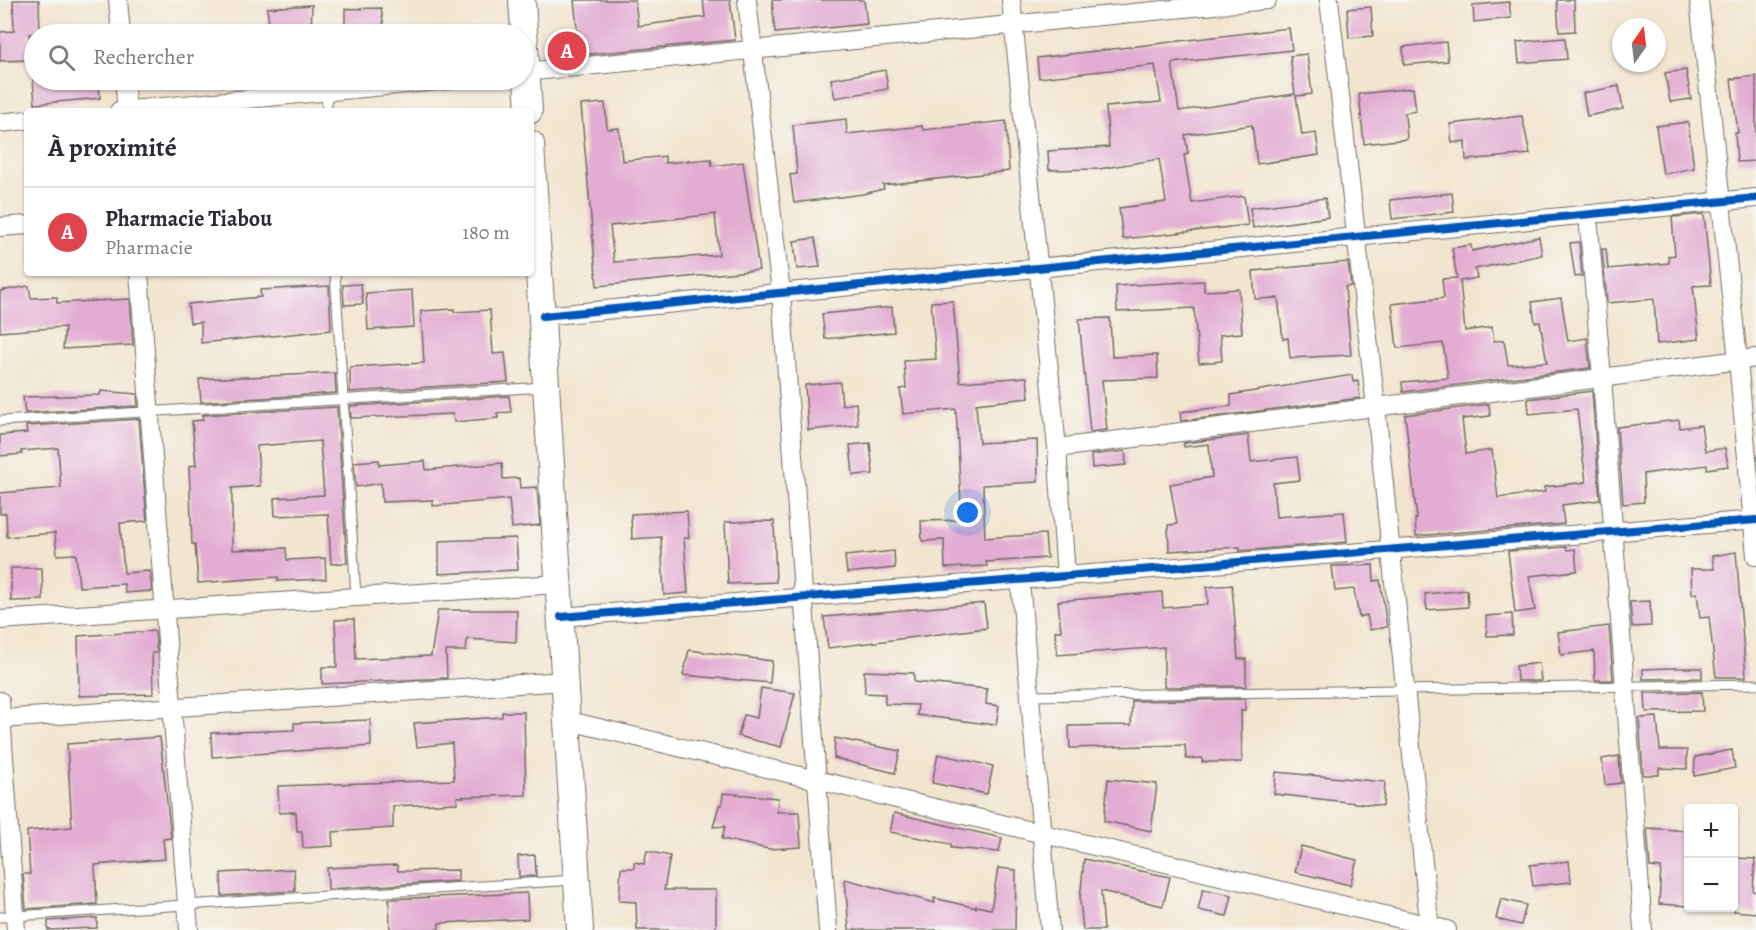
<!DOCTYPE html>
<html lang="fr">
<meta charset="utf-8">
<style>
:root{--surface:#fff;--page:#f2f2f3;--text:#2b2b33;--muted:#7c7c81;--line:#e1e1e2;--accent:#b5179e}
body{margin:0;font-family:Alegreya,serif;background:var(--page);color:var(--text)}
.controls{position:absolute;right:18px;bottom:18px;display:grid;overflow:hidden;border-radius:6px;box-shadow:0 2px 4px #0004}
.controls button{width:54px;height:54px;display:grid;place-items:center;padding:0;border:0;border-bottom:2px solid var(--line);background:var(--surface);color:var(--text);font:30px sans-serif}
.compass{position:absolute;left:1612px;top:18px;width:54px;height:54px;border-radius:50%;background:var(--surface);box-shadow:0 2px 4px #0004;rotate:14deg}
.you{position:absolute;left:968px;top:513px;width:21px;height:21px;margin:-15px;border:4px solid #fff;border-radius:50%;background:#1a73e8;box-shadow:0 0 0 9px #1a73e833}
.badge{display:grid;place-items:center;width:39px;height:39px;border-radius:50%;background:var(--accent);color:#fff;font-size:20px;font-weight:700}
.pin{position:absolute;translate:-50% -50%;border:3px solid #fff;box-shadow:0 2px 6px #0006}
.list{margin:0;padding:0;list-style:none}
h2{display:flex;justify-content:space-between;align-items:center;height:78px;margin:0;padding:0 24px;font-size:26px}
h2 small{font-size:20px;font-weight:400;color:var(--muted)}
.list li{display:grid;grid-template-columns:39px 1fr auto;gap:18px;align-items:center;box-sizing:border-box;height:90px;padding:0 24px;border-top:2px solid var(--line)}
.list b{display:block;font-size:22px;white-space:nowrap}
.list p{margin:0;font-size:20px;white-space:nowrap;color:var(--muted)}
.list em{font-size:20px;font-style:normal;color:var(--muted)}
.icon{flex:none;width:33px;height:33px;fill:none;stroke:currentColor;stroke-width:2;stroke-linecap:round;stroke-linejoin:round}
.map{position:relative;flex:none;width:1756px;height:930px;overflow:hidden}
.search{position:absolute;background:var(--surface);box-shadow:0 2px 4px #0004;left:24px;top:24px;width:510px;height:66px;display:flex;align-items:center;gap:15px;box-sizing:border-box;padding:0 21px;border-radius:33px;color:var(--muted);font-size:22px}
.panel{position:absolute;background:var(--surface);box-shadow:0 2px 4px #0004;left:24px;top:108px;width:510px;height:168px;border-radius:6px}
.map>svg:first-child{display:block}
.building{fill:#e3add3;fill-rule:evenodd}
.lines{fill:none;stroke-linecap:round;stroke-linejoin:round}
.lane-casing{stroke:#716c64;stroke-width:11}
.street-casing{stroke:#716c64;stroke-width:20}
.secondary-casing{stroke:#716c64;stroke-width:28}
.lane{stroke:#fff;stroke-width:9}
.street{stroke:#fff;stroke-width:18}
.secondary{stroke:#fff;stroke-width:26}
.cycleway-casing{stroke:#f6f6f2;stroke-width:11}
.cycleway{stroke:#0057b8;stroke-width:8}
</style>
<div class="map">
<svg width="1756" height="930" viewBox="0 0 1756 930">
<rect width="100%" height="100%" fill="#f6f6f2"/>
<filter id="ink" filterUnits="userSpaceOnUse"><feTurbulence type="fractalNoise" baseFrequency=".0167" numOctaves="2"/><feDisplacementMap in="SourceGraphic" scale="12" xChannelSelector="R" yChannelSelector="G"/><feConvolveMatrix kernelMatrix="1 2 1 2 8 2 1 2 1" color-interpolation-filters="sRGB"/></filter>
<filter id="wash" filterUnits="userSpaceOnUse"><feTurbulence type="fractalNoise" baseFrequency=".008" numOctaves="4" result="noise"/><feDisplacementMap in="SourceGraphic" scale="24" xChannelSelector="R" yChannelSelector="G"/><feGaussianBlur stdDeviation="1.35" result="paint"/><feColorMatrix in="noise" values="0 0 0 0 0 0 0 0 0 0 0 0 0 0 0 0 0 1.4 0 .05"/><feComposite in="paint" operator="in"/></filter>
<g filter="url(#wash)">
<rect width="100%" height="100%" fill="#f2e5cf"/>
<g id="blocks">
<g class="building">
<polygon points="13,0 39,0 40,34 29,34 30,60 0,61 0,32 14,31"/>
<polygon points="574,0 635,0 638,26 705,17 703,0 730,0 735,40 580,55"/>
<polygon points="772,0 864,0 867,24 775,33"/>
<polygon points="1557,0 1574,0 1575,31 1559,32"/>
<polygon points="1509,2 1511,18 1474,22 1473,5"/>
<polygon points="312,5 311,34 270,34 267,8"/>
<polygon points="1371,7 1373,36 1349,38 1347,9"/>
<polygon points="381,8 385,34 345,34 345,9"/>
<polygon points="1289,28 1292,50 1172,63 1179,111 1295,94 1290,56 1307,54 1312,94 1296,96 1302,135 1316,133 1319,155 1257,164 1252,125 1185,135 1188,154 1184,155 1192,203 1244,196 1248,225 1123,239 1119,208 1166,202 1159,159 1099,169 1049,170 1048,151 1109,147 1106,107 1161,102 1155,65 1039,78 1037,58"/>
<polygon points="1565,38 1567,59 1519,63 1517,42"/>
<polygon points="1446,42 1448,61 1404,65 1403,47"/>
<polygon points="885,70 888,89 835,98 831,79"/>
<polygon points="1686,70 1691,99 1670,102 1665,73"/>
<polygon points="1756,76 1756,161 1737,162 1735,133 1738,133 1731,79"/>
<polygon points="33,80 99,80 100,98 35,104"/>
<polygon points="1619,86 1623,109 1587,116 1583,93"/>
<polygon points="1413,88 1416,111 1405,113 1407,139 1364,144 1359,94"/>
<path d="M 605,103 L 607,129 L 619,128 L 622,161 L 665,156 L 665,163 L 711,159 L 712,166 L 743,162 L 759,270 L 597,286 L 581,105 ZM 715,214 L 719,255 L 614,262 L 610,226 Z"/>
<polygon points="1522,116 1530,154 1466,160 1465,141 1452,143 1450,124"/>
<polygon points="846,119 847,134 922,126 923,130 1006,121 1009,171 883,185 884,189 863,194 794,203 790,175 797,174 793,125"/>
<polygon points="1688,122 1694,168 1663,174 1656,126"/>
<polygon points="1452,193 1454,212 1392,219 1390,200"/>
<polygon points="1325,198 1328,217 1253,228 1250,208"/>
<polygon points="1704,214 1711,285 1693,286 1699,339 1657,344 1654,299 1607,303 1602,249 1606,249 1608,269 1669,263 1668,256 1675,255 1672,217"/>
<polygon points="1539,237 1542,255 1475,269 1477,278 1460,281 1465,331 1492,327 1494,341 1504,340 1508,365 1547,362 1540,322 1535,322 1532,302 1561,298 1568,341 1587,338 1590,368 1403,392 1402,382 1448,378 1443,343 1397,348 1392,304 1444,298 1442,279 1457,278 1452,248 1471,245 1472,251"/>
<polygon points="815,238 820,267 797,269 794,241"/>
<polygon points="1579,242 1582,276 1575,277 1570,243"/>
<polygon points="1348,262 1351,286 1345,287 1351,355 1290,358 1288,338 1283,339 1278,298 1255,299 1253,271"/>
<polygon points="1204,281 1204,291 1239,289 1242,333 1220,335 1222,361 1199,363 1194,308 1117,312 1116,286"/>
<polygon points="361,284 363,304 344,305 343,285"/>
<polygon points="29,286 31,298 57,297 57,303 130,299 133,345 63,349 65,327 0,332 0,291"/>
<polygon points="329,286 331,330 201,343 201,322 190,323 188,304 261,297 260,290"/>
<polygon points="412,290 414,327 368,330 366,293"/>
<polygon points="953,301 960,382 1027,377 1029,398 976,404 979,443 1037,440 1038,482 983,485 985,538 1045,534 1047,558 986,562 987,566 945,568 944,540 922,541 921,521 962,520 956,409 903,414 900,389 906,388 904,361 936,359 931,302"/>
<polygon points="892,307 894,332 825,339 822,314"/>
<polygon points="454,309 454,312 490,310 493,354 505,353 508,382 350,392 350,367 424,363 421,311"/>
<polygon points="1110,318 1112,357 1157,355 1158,378 1102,380 1107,430 1090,432 1079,319"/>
<polygon points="335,373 336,393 201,402 199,379"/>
<polygon points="1352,375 1353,382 1358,381 1360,398 1181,421 1180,412 1231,406 1231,395"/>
<polygon points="840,382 842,405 856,403 858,425 808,430 805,385"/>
<polygon points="101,391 137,394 138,406 25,413 23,397 100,395"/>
<polygon points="1592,391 1600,500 1562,505 1564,524 1416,536 1415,519 1417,519 1405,415 1489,404 1490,416 1462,419 1466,454 1492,450 1498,498 1545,492 1544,487 1586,482 1577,409 1529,414 1528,399"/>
<polygon points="509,396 511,412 497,413 498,418 454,422 453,414 351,418 350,406"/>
<polygon points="337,407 347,563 331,564 328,514 275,516 274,498 324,495 320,441 257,446 260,486 232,488 232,550 286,548 287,560 325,558 326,579 278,581 278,577 198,583 195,544 192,544 189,466 196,465 192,421 203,420 202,415"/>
<polygon points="139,419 147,521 120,523 124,573 150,571 152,591 125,593 124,584 79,587 76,554 57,555 55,533 7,537 6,513 0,514 0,493 61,488 58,448 21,451 22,454 0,456 0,435 27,433 26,426"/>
<polygon points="1679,420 1680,428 1701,425 1705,451 1725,448 1728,466 1707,469 1707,465 1643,474 1644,502 1623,504 1617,427"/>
<polygon points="1248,435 1251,462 1297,457 1300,480 1273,483 1276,517 1344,512 1347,542 1240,551 1240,547 1169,551 1168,525 1177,524 1170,484 1212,477 1209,444 1184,447 1184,443"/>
<polygon points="870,443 873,474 853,475 850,445"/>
<polygon points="1125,451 1126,465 1092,468 1091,455"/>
<polygon points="379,460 379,465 425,461 426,470 502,463 503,479 519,478 520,488 537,487 540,525 512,528 509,499 433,506 433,500 382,502 381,483 356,487 354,462"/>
<polygon points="687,511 689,538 684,538 688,593 664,595 661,537 632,539 631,514"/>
<polygon points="774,521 776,582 728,584 725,522"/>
<polygon points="516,538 518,570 439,574 439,541"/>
<polygon points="1566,547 1567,550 1575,549 1577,571 1529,576 1535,610 1515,613 1508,551"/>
<polygon points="894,551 895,568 847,573 845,556"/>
<polygon points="1736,552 1746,677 1716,677 1709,617 1700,618 1697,593 1692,594 1691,569 1714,569 1712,556"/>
<polygon points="1373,565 1374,581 1380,580 1387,627 1370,630 1367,615 1359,617 1354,589 1335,591 1332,566"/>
<polygon points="11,568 42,568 43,600 11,601"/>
<polygon points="1232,585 1238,659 1246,659 1246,686 1164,687 1164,647 1057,655 1055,631 1061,631 1058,601 1162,592 1163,608 1208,604 1207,587"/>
<polygon points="1467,590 1468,607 1427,610 1425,594"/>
<polygon points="1650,601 1651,626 1632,627 1630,602"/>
<polygon points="984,603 987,628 828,648 824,617"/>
<polygon points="438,610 517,610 516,642 467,639 466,651 446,651 447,678 322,684 322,667 337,667 335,620 354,619 356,659 431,656"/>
<polygon points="1512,614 1513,635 1487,636 1486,616"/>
<polygon points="1609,626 1613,680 1595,680 1594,651 1561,655 1558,632"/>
<polygon points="155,631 157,653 152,653 153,694 79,696 78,636"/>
<polygon points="689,650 772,661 770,683 683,675"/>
<polygon points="1539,663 1541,681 1517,681 1516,666"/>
<polygon points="1671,668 1702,668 1702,678 1643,679 1643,669"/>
<polygon points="864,671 914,673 914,682 987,689 986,704 999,706 996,725 917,715 918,705 885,704 885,694 865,693"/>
<polygon points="761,688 795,693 781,747 738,736 744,715 757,718"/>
<polygon points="1702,692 1703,711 1646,712 1645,693"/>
<polygon points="1245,699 1245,710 1241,710 1242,762 1202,762 1202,758 1186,759 1185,745 1070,748 1069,726 1131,725 1132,701"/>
<polygon points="502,712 524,712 526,795 457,797 457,803 393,806 393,828 332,832 333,846 303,848 302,831 297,831 296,812 279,813 278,786 454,780 452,743 417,747 414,723 502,717"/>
<polygon points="1657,717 1660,750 1687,750 1687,769 1659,768 1659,775 1643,775 1639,718"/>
<polygon points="370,720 371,746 212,757 211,733 294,730 294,723"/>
<polygon points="160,737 171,838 163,839 165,859 95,865 97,904 26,909 23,874 30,874 27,831 72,827 67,744"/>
<polygon points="835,738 900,751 895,773 834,758"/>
<polygon points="1732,750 1735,768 1694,776 1695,757"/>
<polygon points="938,754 993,766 987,794 932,783"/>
<polygon points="1619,756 1621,783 1605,785 1602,759"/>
<polygon points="1276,772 1385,782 1383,806 1274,794"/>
<polygon points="1108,779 1157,784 1151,831 1104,821"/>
<polygon points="723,793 778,798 777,812 799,812 801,847 769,849 722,839 725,826 713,827 719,805 722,805"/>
<polygon points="894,813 1002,838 999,852 951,848 951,844 890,832"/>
<polygon points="1647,828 1689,831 1689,906 1659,904 1661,868 1650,867"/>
<polygon points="1301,846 1357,860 1350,885 1295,872"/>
<polygon points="647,851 670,856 664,890 716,890 716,930 637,930 636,902 619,901 621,868 634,868 634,862 644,864"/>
<polygon points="535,855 536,876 519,877 518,856"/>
<polygon points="1734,858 1755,859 1753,891 1756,892 1756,913 1734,911"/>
<polygon points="1084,859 1170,877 1163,906 1101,891 1104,930 1083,930 1080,900"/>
<polygon points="1569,861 1571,882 1533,886 1530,865"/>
<polygon points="397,865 398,871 458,870 458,881 328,889 327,868"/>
<polygon points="998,868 1016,870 1015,930 849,930 845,879 935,903 934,898 976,908 976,906 991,909"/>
<polygon points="294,869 295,891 222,896 221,873"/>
<polygon points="1203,889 1232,895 1227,916 1198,910"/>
<polygon points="527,893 528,919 439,923 439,929 390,930 389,899"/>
<polygon points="1501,899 1526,905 1521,925 1496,919"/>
<polygon points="97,918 97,928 48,930 48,921"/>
</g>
</g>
</g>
<g filter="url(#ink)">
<use href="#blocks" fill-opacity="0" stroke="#716c64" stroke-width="1.5"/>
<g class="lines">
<g class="lane-casing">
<g id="lane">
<polyline points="326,91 327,111"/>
<polyline points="335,273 356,596"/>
<polyline points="0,421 544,387"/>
<polyline points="1031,696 1756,684"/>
<polyline points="0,917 575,880"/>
</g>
</g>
<g class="street-casing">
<g id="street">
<polyline points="118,0 121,34"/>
<polyline points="747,0 781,293 828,930"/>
<polyline points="1011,0 1057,448 1066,576"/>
<polyline points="1329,0 1376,407 1430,930"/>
<polyline points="1699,0 1738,360 1756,556"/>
<polyline points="524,72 1267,0"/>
<polyline points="124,80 127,111"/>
<polyline points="119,111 449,80"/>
<polyline points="0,123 27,120"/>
<polyline points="1588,216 1602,378 1643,930"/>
<polyline points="0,227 27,225"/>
<polyline points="139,273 189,930"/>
<polyline points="543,316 1756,198"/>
<polyline points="1057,448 1756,358"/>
<polyline points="1020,580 1050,930"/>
<polyline points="561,617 1756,520"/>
<polyline points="0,620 559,584"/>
<polyline points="0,701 16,930"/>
<polyline points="0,719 565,681"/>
<polyline points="565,720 1447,930"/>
</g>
</g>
<g class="secondary-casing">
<g id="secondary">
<polyline points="522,0 529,111"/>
<polyline points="531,144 580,930"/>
</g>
</g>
<use href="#lane" class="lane"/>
<use href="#street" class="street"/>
<use href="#secondary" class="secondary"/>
<g class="cycleway-casing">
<g id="cycleway">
<polyline points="543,316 1756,198"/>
<polyline points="561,617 1756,520"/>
</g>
</g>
<use href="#cycleway" class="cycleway"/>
</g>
</g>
</svg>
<div class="controls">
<button>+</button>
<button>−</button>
</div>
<svg class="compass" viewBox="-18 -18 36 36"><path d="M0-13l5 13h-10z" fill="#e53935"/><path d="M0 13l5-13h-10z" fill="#7c7c81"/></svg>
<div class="you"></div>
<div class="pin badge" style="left:567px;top:51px;background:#e0444e">A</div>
<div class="search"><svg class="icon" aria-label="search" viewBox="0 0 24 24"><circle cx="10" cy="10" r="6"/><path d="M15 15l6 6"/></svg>Rechercher</div>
<section class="panel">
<h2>À proximité<small></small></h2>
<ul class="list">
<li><span class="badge" style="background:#e0444e">A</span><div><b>Pharmacie Tiabou</b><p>Pharmacie</p></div><em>180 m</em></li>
</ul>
</section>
</div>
